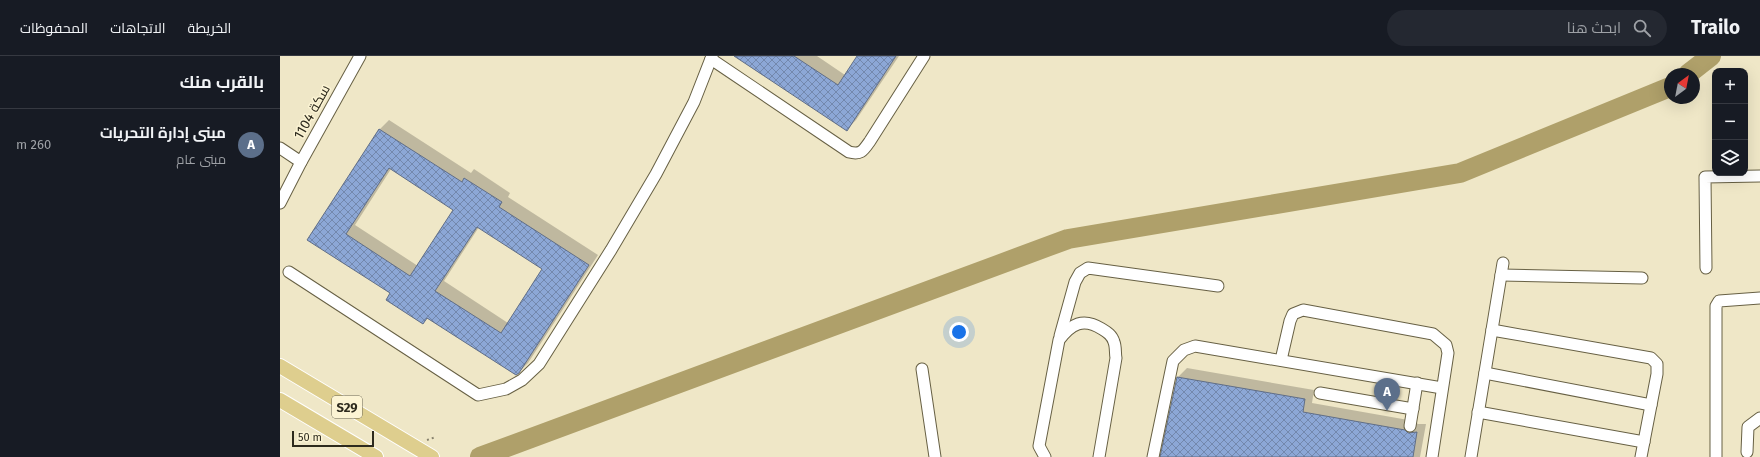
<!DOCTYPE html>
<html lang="ar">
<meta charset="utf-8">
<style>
:root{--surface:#171b24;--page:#242831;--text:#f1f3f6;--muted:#9ea1a6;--line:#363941;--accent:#7c3aed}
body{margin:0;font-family:"Fira Sans",Cairo,sans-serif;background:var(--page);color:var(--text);direction:rtl}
.controls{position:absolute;right:12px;top:12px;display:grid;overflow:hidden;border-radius:8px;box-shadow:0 4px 16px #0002}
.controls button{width:36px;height:36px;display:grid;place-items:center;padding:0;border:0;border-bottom:1px solid var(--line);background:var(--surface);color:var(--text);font:20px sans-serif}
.compass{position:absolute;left:1384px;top:12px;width:36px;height:36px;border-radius:50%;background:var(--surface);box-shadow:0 4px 16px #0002;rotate:32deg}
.scale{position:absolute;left:12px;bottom:10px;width:82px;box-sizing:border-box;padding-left:4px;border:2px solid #2d2a1d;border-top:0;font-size:11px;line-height:14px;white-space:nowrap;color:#2d2a1d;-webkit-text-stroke:3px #fcf4d4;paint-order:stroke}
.you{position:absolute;left:679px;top:276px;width:14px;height:14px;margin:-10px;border:3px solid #fff;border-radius:50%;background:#1a73e8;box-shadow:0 0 0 6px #1a73e833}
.badge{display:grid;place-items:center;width:26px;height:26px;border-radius:50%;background:var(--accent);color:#fff;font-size:13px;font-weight:700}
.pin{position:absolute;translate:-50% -33px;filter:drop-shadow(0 1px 2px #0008)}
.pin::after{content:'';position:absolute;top:21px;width:14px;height:12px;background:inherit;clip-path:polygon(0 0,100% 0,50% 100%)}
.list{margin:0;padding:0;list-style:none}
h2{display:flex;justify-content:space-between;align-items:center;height:52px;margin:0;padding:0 16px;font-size:17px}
h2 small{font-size:13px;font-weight:400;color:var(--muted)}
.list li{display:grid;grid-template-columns:26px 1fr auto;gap:12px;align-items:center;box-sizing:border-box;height:72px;padding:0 16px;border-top:1px solid var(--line)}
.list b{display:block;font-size:15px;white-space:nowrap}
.list p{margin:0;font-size:13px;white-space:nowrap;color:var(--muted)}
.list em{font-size:13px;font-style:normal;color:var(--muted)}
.icon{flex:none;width:22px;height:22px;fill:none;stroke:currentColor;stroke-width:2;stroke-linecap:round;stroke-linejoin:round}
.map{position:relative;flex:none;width:1480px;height:401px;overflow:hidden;direction:ltr}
header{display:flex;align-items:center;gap:24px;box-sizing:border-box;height:56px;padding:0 20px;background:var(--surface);border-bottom:1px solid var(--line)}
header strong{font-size:19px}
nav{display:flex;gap:22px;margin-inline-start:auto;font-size:14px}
.search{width:280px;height:36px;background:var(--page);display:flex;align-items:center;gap:10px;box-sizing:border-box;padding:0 14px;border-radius:22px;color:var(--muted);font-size:15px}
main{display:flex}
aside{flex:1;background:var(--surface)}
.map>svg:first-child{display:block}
.shadow{fill:#0003;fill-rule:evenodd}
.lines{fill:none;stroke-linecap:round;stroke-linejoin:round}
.river{stroke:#afa06a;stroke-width:20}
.building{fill:url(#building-cross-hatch);stroke:#606e87;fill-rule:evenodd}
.minor-casing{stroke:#676044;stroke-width:13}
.major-casing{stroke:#fff;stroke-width:16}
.path{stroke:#88826d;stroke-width:2;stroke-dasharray:2 3;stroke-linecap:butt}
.minor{stroke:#fff;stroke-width:11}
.major{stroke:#dece8e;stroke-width:14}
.labels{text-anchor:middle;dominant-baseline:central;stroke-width:3;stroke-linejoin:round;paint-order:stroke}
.shield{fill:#fcf4d4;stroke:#6b6754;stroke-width:1}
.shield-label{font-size:13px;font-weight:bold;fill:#2d2a1d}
.street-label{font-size:14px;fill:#2d2a1d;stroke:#fcf4d4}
</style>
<header>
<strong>Trailo</strong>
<div class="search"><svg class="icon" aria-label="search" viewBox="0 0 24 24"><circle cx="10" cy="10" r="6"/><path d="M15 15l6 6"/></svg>ابحث هنا</div>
<nav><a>الخريطة</a><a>الاتجاهات</a><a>المحفوظات</a></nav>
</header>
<main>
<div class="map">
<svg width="1480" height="401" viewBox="0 0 1480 401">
<defs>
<pattern id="building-cross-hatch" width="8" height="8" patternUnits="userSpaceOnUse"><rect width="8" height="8" fill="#8ca7d6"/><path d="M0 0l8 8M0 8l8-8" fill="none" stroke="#7388ad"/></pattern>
</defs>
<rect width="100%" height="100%" fill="#efe7c7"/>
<g class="shadow">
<polygon points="456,0 537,0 565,19 578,0 619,0 576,64 567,73"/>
<path d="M 109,64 L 191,117 L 194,113 L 230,137 L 228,141 L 318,199 L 248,307 L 239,316 L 149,261 L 143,267 L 111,237 L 28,183 L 100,73 ZM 111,113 L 174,153 L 138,210 L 75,169 ZM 199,171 L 264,213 L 228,267 L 164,225 Z"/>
<polygon points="907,312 1034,334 1032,347 1134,365 1138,368 1146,368 1140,401 881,401 898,321"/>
</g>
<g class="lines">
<g class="river">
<polyline points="1408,18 1431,0"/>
<polyline points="200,401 788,183 1180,117 1390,31"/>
</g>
</g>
<g class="building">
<polygon points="454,0 514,0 558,29 577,0 616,0 567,75"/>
<path d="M 99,73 L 182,126 L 184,122 L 222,146 L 219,151 L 309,209 L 239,317 L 236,319 L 147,262 L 143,268 L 106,244 L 110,237 L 27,184 ZM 109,112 L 173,154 L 130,220 L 66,178 ZM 197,171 L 262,213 L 221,277 L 155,235 Z"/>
<polygon points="897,321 1025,343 1023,356 1125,374 1128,377 1137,376 1133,401 880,401"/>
</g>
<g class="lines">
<g class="minor-casing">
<g id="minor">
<path d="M 431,3 L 569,96 C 581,99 583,95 590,85 L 644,0"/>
<polyline points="0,92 21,106"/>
<polyline points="0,147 21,106 80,0"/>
<polyline points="1426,212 1425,121 1480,120"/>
<polyline points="9,216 198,339 226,333 242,324 259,308 331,194 376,118 414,46 432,0"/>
<polyline points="1221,219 1362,222"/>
<polyline points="1212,274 1371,302 1377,308 1377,318 1361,401"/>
<polyline points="780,280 795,226 800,217 808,212 938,230"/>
<polyline points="1001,304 1010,265 1013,258 1023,254 1153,278 1166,289 1168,297 1152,401"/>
<polyline points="642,313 655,401"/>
<polyline points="1205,317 1371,349"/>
<polyline points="1040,337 1133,353"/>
<polyline points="1198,356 1364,386"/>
<polyline points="1130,370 1137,327"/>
<polyline points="1467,396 1468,371 1480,362"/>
<path d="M 765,401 L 759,390 L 779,284 C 791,268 803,261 822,273 C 827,276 832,279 834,286 C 836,291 835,297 836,302 L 819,401"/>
<polyline points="873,401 893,305 904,294 915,290 1162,332"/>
<polyline points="1191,401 1223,207"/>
<polyline points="1436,401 1436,250 1439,245 1480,242"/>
</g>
</g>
<g class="major-casing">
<g id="major">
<polyline points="0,310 152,401"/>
<polyline points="0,344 96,401"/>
</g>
</g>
<polyline class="path" points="147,384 156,381"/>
<use href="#minor" class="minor"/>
<use href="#major" class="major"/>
</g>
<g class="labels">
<rect class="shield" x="52" y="340" width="30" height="22" rx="3"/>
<g class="shield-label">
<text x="67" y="351">S29</text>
</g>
<g class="street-label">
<text transform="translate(32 56) rotate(-61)">سكة 1104</text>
</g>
</g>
</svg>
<div class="controls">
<button>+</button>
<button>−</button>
<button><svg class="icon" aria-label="layers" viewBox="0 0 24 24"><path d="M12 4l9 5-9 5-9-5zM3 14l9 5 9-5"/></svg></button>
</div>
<svg class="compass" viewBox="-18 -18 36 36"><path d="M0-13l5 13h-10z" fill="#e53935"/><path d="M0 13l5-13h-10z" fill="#9ea1a6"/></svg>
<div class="scale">50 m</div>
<div class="you"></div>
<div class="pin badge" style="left:1107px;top:355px;background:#5c6f8a">A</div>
</div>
<aside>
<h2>بالقرب منك<small></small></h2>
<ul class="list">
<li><span class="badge" style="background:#5c6f8a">A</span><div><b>مبنى إدارة التحريات</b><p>مبنى عام</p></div><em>260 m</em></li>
</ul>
</aside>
</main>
